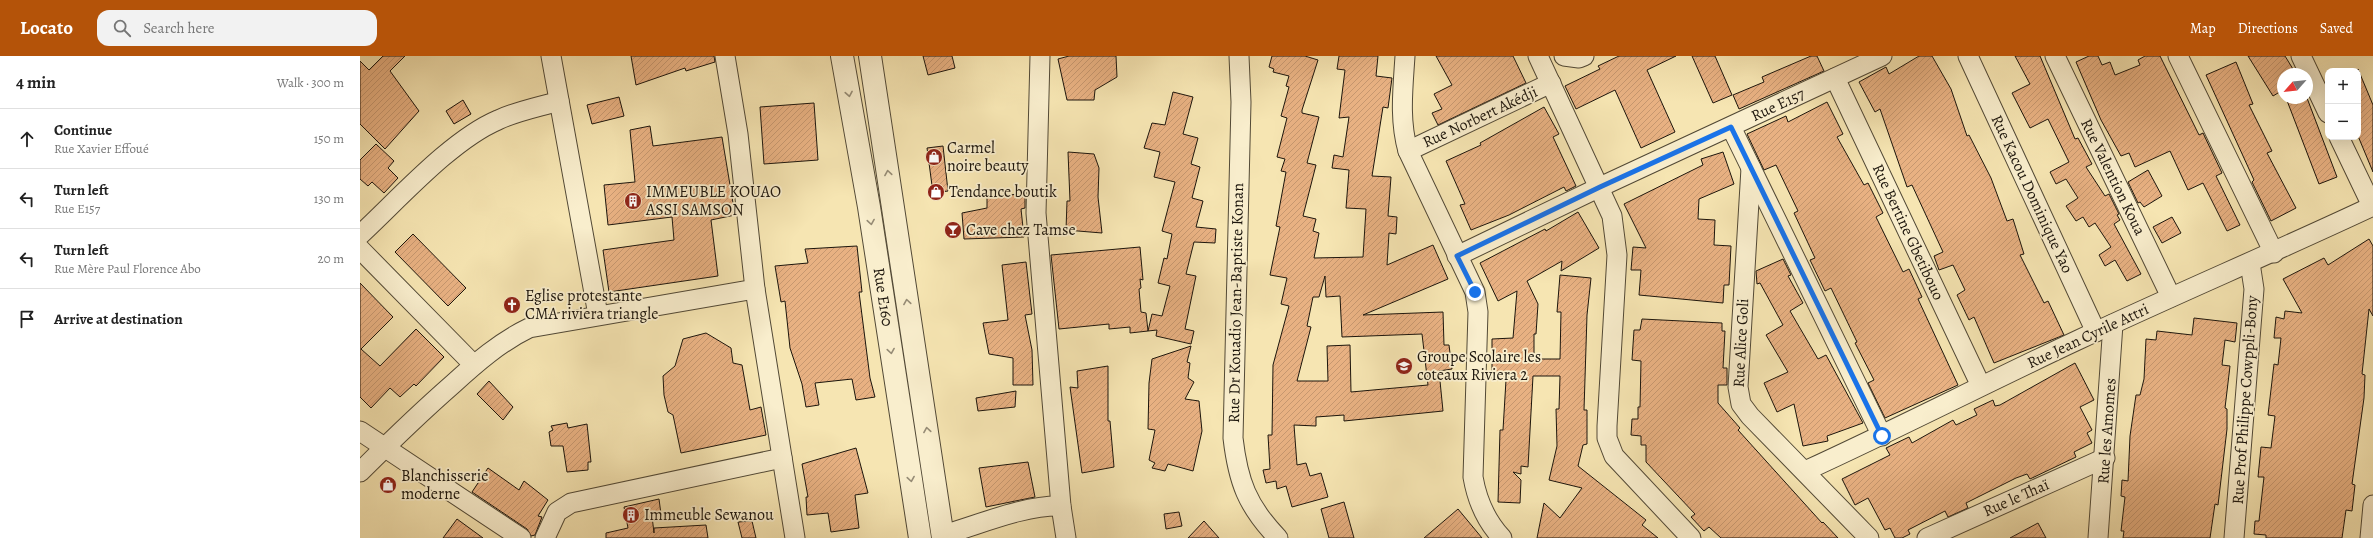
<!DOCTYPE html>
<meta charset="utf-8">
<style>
:root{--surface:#fff;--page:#f2f2f2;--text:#222;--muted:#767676;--line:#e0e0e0;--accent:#b45309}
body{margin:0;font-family:Alegreya,serif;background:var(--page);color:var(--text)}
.controls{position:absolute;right:12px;top:12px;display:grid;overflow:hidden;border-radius:8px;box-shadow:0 4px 16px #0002}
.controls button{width:36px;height:36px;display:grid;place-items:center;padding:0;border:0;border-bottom:1px solid var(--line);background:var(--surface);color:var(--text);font:20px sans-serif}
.compass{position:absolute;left:1917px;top:12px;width:36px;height:36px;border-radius:50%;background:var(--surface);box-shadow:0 4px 16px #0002;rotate:243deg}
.stop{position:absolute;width:12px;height:12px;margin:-9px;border:3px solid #1a73e8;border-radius:50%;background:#fff}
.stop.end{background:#1a73e8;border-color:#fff;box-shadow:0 1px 4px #0008}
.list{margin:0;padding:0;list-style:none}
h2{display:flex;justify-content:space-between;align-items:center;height:52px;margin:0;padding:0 16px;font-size:17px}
h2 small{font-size:13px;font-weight:400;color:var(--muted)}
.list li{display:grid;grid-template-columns:26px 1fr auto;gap:12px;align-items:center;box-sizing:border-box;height:60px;padding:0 16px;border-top:1px solid var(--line)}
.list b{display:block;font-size:15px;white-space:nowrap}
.list p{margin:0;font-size:13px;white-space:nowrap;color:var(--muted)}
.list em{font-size:13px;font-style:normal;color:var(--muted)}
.icon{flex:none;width:22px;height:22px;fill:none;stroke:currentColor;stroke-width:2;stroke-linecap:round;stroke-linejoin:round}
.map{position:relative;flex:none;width:2013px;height:482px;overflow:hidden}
header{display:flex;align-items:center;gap:24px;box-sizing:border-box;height:56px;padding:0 20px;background:var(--accent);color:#fff}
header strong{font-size:19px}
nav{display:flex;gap:22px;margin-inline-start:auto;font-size:14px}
.search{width:280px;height:36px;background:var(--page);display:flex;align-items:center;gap:10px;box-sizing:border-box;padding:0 14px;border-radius:12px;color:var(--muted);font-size:15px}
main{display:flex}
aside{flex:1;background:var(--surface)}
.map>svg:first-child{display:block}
.building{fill:url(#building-hatch);stroke:#1c150c;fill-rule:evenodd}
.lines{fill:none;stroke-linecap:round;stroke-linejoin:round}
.minor-casing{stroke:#524936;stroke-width:21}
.tertiary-casing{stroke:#524936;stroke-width:24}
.minor{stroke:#f9eecd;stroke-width:19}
.tertiary{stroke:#f9eecd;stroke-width:22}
.oneway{stroke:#968c76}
.route{stroke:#1a73e8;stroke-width:5}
.labels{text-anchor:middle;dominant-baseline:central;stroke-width:3.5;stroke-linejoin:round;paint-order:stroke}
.street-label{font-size:16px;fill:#1c150c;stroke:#f9eecd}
.poi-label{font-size:16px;fill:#1c150c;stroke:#f9eecd;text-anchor:start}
</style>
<header>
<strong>Locato</strong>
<div class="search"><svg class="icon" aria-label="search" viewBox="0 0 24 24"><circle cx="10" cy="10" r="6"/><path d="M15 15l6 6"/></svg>Search here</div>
<nav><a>Map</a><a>Directions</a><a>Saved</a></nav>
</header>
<main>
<aside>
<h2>4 min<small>Walk · 300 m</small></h2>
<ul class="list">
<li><svg class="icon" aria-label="ahead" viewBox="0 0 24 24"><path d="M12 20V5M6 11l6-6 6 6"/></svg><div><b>Continue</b><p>Rue Xavier Effoué</p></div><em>150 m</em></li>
<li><svg class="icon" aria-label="left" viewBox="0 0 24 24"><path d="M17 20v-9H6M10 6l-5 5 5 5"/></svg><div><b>Turn left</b><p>Rue E157</p></div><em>130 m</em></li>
<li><svg class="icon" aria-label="left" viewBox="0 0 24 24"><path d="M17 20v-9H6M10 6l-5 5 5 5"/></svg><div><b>Turn left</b><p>Rue Mère Paul Florence Abo</p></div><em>20 m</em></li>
<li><svg class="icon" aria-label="arrive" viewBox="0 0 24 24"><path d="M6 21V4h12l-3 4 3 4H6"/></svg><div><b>Arrive at destination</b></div></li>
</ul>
</aside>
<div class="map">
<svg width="2013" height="482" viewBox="0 0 2013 482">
<defs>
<pattern id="building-hatch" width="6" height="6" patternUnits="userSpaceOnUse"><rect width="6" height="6" fill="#e8b182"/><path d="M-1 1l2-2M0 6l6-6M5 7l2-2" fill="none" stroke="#c6976f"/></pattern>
</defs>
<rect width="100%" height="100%" fill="#f6e5b2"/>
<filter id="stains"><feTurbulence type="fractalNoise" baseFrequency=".005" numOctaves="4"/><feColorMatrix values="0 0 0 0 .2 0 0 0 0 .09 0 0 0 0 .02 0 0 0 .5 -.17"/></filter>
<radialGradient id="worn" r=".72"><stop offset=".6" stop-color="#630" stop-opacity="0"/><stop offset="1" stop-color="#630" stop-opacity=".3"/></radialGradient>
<g class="building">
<polygon points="23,0 45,0 30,15 59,55 25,93 0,68 0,5 9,14"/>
<polygon points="271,0 354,0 355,6 326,15 325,12 276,29"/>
<polygon points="563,0 592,0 595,12 568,19"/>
<polygon points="709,0 756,0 757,21 735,34 734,44 707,44 698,3"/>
<path d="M 912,0 L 945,0 L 958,4 L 942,54 L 942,57 L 959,61 L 947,107 L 956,109 L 943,160 L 956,163 L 953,175 L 959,177 L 954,202 L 1003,201 L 1006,153 L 986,152 L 989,114 L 972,112 L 974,99 L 983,101 L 989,61 L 979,62 L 985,14 L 977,13 L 979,0 L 1018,0 L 1016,20 L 1032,22 L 1028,52 L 1023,51 L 1012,120 L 1031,121 L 1028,160 L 1037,161 L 1036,178 L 1029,177 L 1027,209 L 1073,189 L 1088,223 L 1003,259 L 1083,256 L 1084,289 L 1089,289 L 1092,313 L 1079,315 L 1083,355 L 984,365 L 984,359 L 956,361 L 956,370 L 934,369 L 937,409 L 946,407 L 950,420 L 961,417 L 968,441 L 932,451 L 926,430 L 917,433 L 916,425 L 906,427 L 903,414 L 910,413 L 908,379 L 912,379 L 913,309 L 929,250 L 921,248 L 927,222 L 910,219 L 920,171 L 916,170 L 926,116 L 921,115 L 925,103 L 917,101 L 927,62 L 921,60 L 929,31 L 926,30 L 929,20 L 913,16 L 914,13 L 909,11 ZM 965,220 L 966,241 L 980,240 L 982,281 L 1062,278 L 1068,329 L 991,336 L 990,289 L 967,290 L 968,325 L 937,325 L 951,271 L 947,270 L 953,241 L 959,241 Z"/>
<polygon points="1076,0 1153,0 1166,27 1078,69 1072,57 1082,53 1074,38 1092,29"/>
<polygon points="1259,0 1316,0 1287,14 1315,76 1281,92 1255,34 1216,53 1205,30 1240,13 1238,10"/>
<polygon points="1332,0 1355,0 1372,39 1353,47"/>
<polygon points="1451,0 1457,0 1464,15 1379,53 1373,39 1404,26 1402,21"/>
<polygon points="1559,0 1572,0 1591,33 1607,80 1609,79 1631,122 1647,165 1653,163 1664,198 1660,199 1684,247 1688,245 1704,279 1634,307 1614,261 1609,264 1597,239 1605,234 1593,209 1579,214 1574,200 1583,196 1552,129 1547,131 1520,53 1515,56 1499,26 1526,11 1529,18"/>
<polygon points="1655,0 1680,0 1715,83 1718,82 1732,108 1726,111 1745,140 1749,138 1759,158 1757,159 1760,164 1754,168 1781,218 1767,225 1755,204 1745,210 1739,199 1751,191 1735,167 1729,171 1723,161 1716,165 1706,150 1718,142 1706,123 1696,128 1690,116 1709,106 1688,63 1670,72 1652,37 1670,28"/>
<polygon points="1729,0 1738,0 1742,9 1750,6 1755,19 1780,9 1778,4 1785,0 1800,0 1839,79 1843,77 1862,117 1856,120 1880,169 1867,175 1843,127 1828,134 1810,95 1775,111 1769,97 1761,100 1741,64 1716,6"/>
<polygon points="1888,0 1925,0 1936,18 1923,18 1923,34 1913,40"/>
<polygon points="1876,6 1893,48 1889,49 1912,95 1907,97 1936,152 1911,165 1892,126 1894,124 1846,19"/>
<polygon points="1998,13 2013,49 2013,116 1998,80"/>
<polygon points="813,36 833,41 823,78 838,82 831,108 840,111 832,142 843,145 836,171 856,173 855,187 834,186 826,218 836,220 825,273 834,275 831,288 796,280 797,274 770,277 770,271 749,273 749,268 699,273 691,199 780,191 783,224 780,223 781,232 779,233 781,256 786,257 788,275 792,258 802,260 810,230 798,227 804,202 807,203 812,178 802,175 815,126 794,121 800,96 784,92 792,67 805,69"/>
<polygon points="259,41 264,60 232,68 227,49"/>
<polygon points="1926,42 1947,42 1977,121 1959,128"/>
<polygon points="103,44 111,58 94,68 86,55"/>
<polygon points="1467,46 1483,78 1477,81 1504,129 1508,127 1523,157 1516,161 1543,216 1549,213 1562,241 1558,243 1598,329 1525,362 1508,327 1514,324 1495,287 1497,286 1471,232 1465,235 1450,204 1455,202 1434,157 1438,155 1416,109 1404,114 1387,78 1426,60 1428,66"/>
<polygon points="454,47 458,104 404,108 400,51"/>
<polygon points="1184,51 1199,78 1193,81 1216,130 1206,135 1204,131 1149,159 1111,174 1100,149 1105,148 1086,105 1121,89 1120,87"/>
<polygon points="290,70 293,90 362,81 375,159 351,164 358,220 249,236 243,194 314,184 312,161 248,169 244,129 275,126 270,74"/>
<polygon points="16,88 34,105 28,112 38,122 24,137 12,126 8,130 0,123 0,104"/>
<polygon points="583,90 588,135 573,137 567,92"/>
<polygon points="708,96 734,98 739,112 738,141 742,177 706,174 707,145 710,145"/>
<polygon points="1363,96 1374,128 1339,143 1338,163 1355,164 1354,189 1371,190 1369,229 1364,229 1363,247 1279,239 1281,214 1271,214 1273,191 1286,192 1264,148 1343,109 1341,103"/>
<polygon points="1788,114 1802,140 1784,151 1780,146 1778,147 1768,126"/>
<polygon points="665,138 665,152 661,153 664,181 604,183 602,157 627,152 627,140"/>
<polygon points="1218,156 1239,192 1201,215 1202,205 1167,225 1178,248 1176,278 1174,278 1174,303 1200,303 1201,256 1197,256 1200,219 1231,222 1227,259 1224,354 1227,354 1227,388 1223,389 1218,410 1286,464 1282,469 1298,482 1177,482 1184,447 1200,462 1222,432 1189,424 1197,390 1196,353 1199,353 1200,320 1173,320 1168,411 1161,410 1161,418 1153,416 1161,424 1160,447 1138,446 1140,374 1143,374 1146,324 1132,324 1132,283 1153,282 1157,235 1138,245 1120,207 1185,173 1186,175"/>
<polygon points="1812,161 1821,177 1802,187 1793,171"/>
<polygon points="53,178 106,232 88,250 35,196"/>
<polygon points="2009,183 2013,190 2013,260 2009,253 2002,318 2005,319 2004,342 1992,428 1995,429 1992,455 1986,454 1982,482 1906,482 1906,479 1894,478 1895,465 1899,465 1904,421 1898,421 1901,391 1911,392 1915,360 1908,359 1914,308 1918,309 1921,282 1914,282 1916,261 1924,263 1925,255 1942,257 1923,223 1964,202 1968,209"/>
<polygon points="497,190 502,236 499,236 510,322 515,341 496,344 492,323 455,327 459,349 446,351 442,328 430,292 425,245 421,246 415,210 448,207 445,193"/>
<polygon points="1423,203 1431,219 1428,220 1443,247 1430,255 1458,303 1466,299 1503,367 1467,380 1468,385 1443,390 1434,348 1417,356 1404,327 1428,316 1406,279 1423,269 1400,227 1397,228 1396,215"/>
<polygon points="666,206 672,258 665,259 672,294 673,329 653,329 653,302 629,298 623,267 648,264 642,209"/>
<polygon points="0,227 33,261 1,293 20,310 56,273 84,301 56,330 54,328 40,341 30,332 11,352 0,341"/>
<polygon points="1834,262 1877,267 1875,286 1865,284 1862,309 1870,310 1865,352 1867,353 1867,373 1858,449 1855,448 1850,482 1763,482 1764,475 1761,475 1765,441 1761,440 1762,424 1768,425 1770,380 1776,339 1780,339 1784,323 1786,283 1796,284 1797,275 1832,279"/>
<polygon points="1282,263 1362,267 1362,275 1365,275 1363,312 1367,312 1367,329 1358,329 1358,347 1380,372 1378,374 1462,467 1463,466 1478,482 1361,482 1349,471 1344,475 1331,461 1335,458 1286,406 1286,389 1281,389 1281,380 1271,379 1272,363 1278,363 1278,351 1280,351 1281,305 1272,304 1274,274 1280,274"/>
<polygon points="346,277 371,292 373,307 382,309 390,354 401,351 406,379 321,397 313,359 308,356 304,339 303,320 315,310 323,283"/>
<polygon points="831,290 827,306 830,307 828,322 834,326 825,343 839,345 842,375 833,415 808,408 805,415 792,412 795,407 789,404 795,374 788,373 789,327 792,303"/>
<polygon points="1715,307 1734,344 1720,351 1732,374 1727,377 1732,387 1714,396 1716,401 1670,423 1667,418 1656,422 1606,447 1608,452 1588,461 1585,455 1548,474 1550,478 1542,482 1535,482 1530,472 1525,474 1508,442 1495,449 1482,423 1530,399 1526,392 1549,381 1552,387 1593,364 1596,369 1617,359 1614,353 1633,344 1635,350 1640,349"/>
<polygon points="748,310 748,365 750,365 754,411 722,417 710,331 718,332 717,315"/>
<polygon points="129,325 153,351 143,364 117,338"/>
<polygon points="656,335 655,351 618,355 616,342"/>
<polygon points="207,367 208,372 227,368 231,406 228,406 228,414 207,416 203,390 191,390 189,376 193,374 191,370"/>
<polygon points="496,392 508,437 495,439 499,472 471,476 468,457 447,459 446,441 448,441 442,408"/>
<polygon points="668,406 675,441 626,451 619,412"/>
<polygon points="128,412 159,434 164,425 188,444 178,460 182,461 175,479 171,480 167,473 112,436"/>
<polygon points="299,443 301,458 292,460 294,477 294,472 346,469 348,482 246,482 246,477 268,472 264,451"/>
<polygon points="984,446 994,482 969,482 961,453"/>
<polygon points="1098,453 1122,482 1064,482"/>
<polygon points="819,456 822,470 806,473 804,458"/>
<polygon points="97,463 123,482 83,482"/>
<polygon points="392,465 396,482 382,482 378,466"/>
<polygon points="844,465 859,482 828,482"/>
<polygon points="1678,467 1686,482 1650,482"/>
</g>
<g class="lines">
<g class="minor-casing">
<g id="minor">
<polyline points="191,0 238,259"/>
<polyline points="365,0 378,78 395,233 435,482"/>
<polyline points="680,0 676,157 701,450 706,482"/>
<path d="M 879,0 L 881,46 L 873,382 C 878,425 887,450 918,482"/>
<path d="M 1045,0 C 1043,32 1039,64 1048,95 L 1115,236 L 1118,256 L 1113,421 C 1117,444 1126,465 1142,482"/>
<polyline points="1178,0 1252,160 1257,199 1247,370 1247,382 1254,400 1331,482"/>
<polyline points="1204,0 1219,2 1224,0"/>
<polyline points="1608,0 1736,276"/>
<polyline points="1695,0 1811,241"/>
<polyline points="1818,0 1914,197"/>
<polyline points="1941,0 1968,57"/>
<polyline points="1475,22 1621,330"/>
<polyline points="1371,71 1522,380"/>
<polyline points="1979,81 2012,150"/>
<polyline points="1048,95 1191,27"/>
<polyline points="1391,112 1378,331 1381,348 1390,360 1509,482"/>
<path d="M 0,179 C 38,144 91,84 138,64 C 157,55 179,51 199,45"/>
<polyline points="0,193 114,309"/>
<polyline points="1097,200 1240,131 1522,0"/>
<polyline points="0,375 161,482"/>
<path d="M 1445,415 C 1537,373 1626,327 1718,284 C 1816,238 1915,196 2013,150"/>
<path d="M 0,416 C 30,386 61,356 93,328 C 116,307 140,286 169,272 L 395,233"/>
<path d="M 583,479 C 619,469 663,449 701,450"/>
<polyline points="185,482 197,456 211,447 422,402"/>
<polyline points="1567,482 1745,402"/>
<polyline points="1738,482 1753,268"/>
<polyline points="1874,482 1894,233 1890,207"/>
<polyline points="2010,482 2013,449"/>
</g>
</g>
<g class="tertiary-casing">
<g id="tertiary">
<polyline points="482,0 509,151 560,482"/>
<polyline points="510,0 583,482"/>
</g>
</g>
<use href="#minor" class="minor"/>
<use href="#tertiary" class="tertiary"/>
</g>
<defs><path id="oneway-chevron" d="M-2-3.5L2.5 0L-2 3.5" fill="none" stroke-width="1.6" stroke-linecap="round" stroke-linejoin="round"/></defs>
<g class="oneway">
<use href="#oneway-chevron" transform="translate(489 38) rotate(80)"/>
<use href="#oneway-chevron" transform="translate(528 117) rotate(-99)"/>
<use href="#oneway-chevron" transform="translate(511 166) rotate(81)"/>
<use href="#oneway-chevron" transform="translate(547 246) rotate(-99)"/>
<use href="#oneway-chevron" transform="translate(531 295) rotate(81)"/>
<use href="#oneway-chevron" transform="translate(567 374) rotate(-99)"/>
<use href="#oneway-chevron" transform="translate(551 423) rotate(81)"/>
</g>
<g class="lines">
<polyline class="route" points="1115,236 1097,200 1240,131 1371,71 1522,380"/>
</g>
<defs>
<g id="shop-disc" transform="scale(0.9)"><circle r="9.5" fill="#8f2418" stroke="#f9eecd"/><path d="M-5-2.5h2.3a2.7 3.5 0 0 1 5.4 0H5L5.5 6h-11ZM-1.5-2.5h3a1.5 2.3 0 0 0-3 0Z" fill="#fff"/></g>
<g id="building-disc" transform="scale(0.9)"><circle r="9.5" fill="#8f2418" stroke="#f9eecd"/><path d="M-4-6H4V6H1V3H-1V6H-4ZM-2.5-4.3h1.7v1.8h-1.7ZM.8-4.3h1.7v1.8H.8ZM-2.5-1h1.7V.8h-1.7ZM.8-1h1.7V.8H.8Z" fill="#fff"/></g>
<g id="bar-disc" transform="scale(0.9)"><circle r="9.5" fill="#8f2418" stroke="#f9eecd"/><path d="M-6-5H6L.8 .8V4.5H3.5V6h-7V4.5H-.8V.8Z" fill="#fff"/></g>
<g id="church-disc" transform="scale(0.9)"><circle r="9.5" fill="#8f2418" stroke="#f9eecd"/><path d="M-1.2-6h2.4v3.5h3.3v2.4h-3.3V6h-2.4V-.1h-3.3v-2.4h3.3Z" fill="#fff"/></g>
<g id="school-disc" transform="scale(0.9)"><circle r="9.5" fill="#8f2418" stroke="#f9eecd"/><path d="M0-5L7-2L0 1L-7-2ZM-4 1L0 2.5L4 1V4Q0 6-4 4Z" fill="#fff"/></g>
</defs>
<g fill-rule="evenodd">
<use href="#shop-disc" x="574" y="101"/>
<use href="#shop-disc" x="576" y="136"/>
<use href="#building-disc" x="273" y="145"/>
<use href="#bar-disc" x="593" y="174"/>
<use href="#church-disc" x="152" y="249"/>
<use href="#school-disc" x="1044" y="310"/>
<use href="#shop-disc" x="28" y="429"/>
<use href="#building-disc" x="271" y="459"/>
</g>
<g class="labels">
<g class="street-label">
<text transform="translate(1418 49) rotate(-25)">Rue E157</text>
<text transform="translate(1120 61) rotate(-25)">Rue Norbert Akédji</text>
<text transform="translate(1753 121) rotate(64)">Rue Valention Koua</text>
<text transform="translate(1672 138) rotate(65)">Rue Kacou Dominique Yao</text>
<text transform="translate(1548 176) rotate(65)">Rue Bertine Gbetibouo</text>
<text transform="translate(523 241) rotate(81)">Rue E160</text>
<text transform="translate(876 247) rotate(-89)">Rue Dr Kouadio Jean-Baptiste Konan</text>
<text transform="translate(1728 280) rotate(-25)">Rue Jean Cyrile Attri</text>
<text transform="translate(1381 287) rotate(-87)">Rue Alice Goli</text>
<text transform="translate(1885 344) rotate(-86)">Rue Prof Philippe Cowppli-Bony</text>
<text transform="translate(1747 375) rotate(-86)">Rue les Amomes</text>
<text transform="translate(1656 442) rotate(-24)">Rue le Thaï</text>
</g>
<g class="poi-label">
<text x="587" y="92">Carmel<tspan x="587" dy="18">noire beauty</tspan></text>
<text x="286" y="136">IMMEUBLE KOUAO<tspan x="286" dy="18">ASSI SAMSON</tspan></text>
<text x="589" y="136">Tendance boutik</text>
<text x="606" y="174">Cave chez Tamse</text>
<text x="165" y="240">Eglise protestante<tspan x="165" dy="18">CMA riviera triangle</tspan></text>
<text x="1057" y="301">Groupe Scolaire les<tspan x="1057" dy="18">coteaux Riviera 2</tspan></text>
<text x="41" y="420">Blanchisserie<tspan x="41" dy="18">moderne</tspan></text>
<text x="284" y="459">Immeuble Sewanou</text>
</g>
</g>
<rect width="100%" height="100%" filter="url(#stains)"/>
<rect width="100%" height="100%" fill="url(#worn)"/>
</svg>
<div class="controls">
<button>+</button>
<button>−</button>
</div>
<svg class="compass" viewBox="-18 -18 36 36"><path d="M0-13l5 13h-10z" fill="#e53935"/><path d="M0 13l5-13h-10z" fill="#767676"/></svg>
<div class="stop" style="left:1522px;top:380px"></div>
<div class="stop end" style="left:1115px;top:236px"></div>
</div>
</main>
